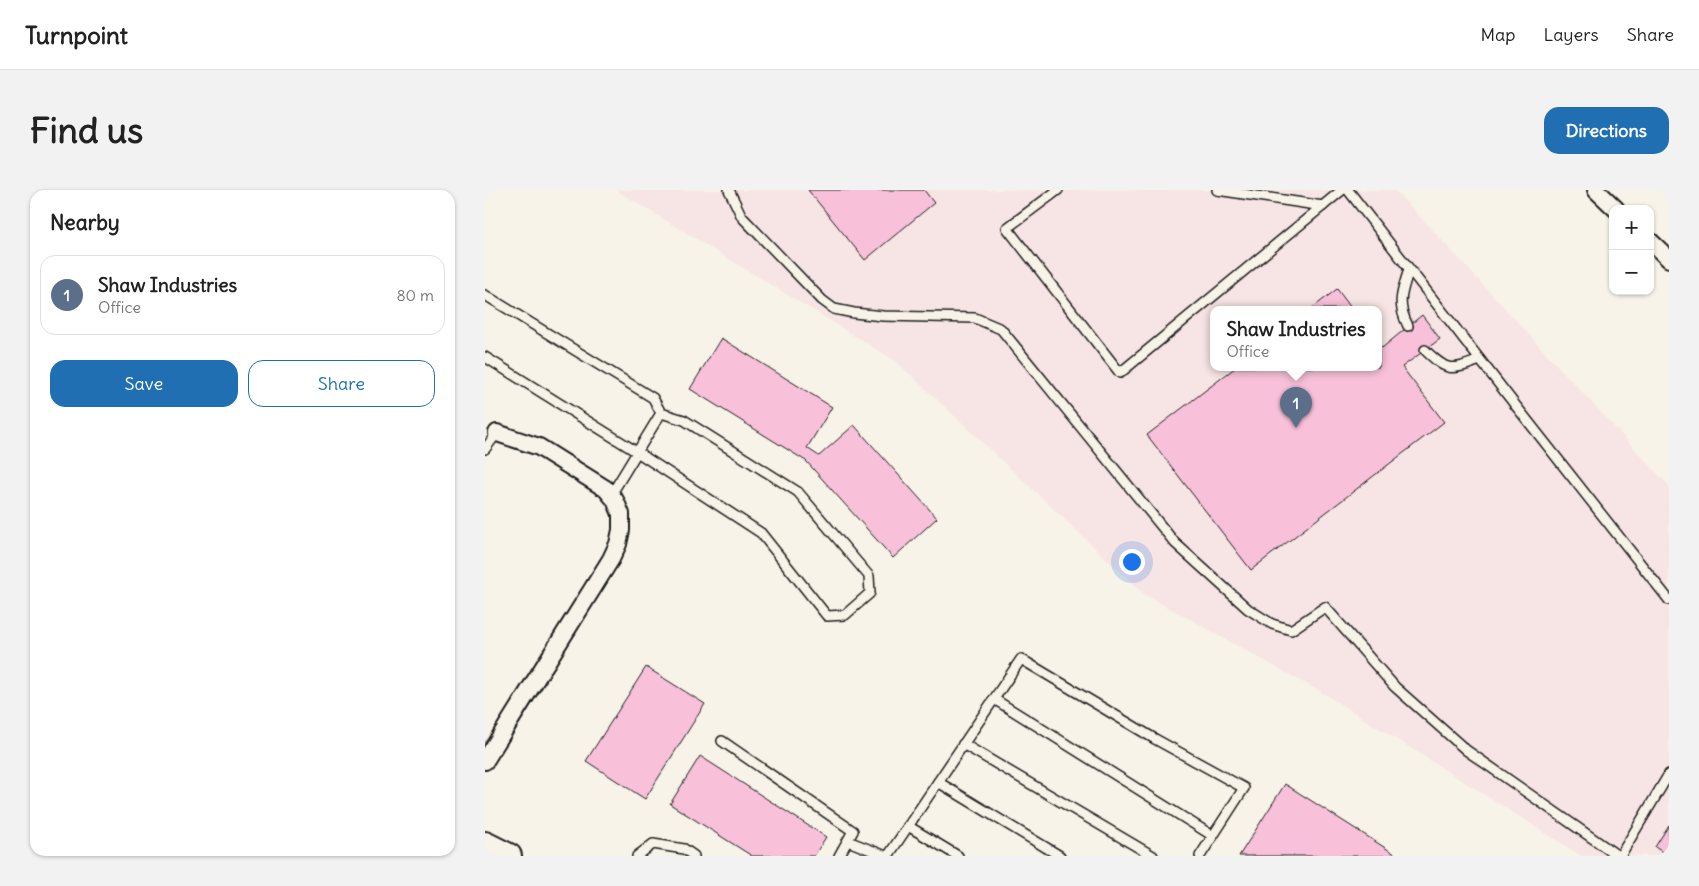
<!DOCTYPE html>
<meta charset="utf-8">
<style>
:root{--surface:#fff;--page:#f2f2f2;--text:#222;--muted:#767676;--line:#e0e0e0;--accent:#1f6fb2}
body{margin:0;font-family:Delius,sans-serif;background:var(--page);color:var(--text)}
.controls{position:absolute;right:15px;top:15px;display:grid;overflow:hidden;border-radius:10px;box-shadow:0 1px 4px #0004}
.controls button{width:45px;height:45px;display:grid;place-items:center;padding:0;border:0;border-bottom:1px solid var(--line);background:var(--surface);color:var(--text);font:25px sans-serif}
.you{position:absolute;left:646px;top:371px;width:18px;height:18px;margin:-12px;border:4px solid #fff;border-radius:50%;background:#1a73e8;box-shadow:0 0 0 8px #1a73e833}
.badge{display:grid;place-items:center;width:32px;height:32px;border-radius:50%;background:var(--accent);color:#fff;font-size:16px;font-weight:700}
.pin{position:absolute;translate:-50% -41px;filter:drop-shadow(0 1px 2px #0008)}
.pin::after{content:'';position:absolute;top:26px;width:18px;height:15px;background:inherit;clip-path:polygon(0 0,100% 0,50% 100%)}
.popup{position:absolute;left:725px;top:116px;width:172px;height:65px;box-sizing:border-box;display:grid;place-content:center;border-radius:10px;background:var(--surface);filter:drop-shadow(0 1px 4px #0005);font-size:16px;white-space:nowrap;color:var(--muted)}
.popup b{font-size:19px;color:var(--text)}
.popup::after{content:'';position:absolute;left:50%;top:100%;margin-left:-10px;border:10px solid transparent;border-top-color:var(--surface)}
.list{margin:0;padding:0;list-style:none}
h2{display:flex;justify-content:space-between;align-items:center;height:65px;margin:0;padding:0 20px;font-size:21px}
h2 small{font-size:16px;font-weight:400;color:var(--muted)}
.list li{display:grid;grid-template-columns:32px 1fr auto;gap:15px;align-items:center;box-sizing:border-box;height:80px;margin:0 10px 10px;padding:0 10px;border:1px solid var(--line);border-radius:15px}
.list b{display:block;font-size:19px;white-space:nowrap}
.list p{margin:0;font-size:16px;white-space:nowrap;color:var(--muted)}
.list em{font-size:16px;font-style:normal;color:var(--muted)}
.actions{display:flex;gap:10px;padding:15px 20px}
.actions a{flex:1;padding:11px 0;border:1px solid var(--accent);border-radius:15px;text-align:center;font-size:18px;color:var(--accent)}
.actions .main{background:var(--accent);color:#fff}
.map{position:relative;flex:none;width:1184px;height:666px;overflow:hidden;border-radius:15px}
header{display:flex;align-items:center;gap:30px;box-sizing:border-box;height:70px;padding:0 25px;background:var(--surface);border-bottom:1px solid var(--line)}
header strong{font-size:24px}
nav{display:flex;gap:28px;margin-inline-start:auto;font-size:18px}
.intro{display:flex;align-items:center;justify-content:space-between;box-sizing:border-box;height:120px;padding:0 30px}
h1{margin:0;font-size:35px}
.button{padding:12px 22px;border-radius:15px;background:var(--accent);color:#fff;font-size:18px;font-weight:700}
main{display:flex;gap:30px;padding:0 30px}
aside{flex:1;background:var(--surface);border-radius:15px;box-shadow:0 1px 4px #0004}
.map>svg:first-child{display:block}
.built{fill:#f7e4e4;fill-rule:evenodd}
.building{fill:#f8c1d9;stroke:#1c1c1c}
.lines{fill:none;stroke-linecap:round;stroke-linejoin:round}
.lane-casing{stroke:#1c1c1c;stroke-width:12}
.street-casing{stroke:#1c1c1c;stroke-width:20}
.secondary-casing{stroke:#1c1c1c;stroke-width:28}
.lane{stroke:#f7f3e8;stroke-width:9}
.street{stroke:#f7f3e8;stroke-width:16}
.secondary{stroke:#f7f3e8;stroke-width:24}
</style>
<header>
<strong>Turnpoint</strong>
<nav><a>Map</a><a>Layers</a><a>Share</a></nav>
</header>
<div class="intro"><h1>Find us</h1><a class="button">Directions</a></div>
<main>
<aside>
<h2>Nearby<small></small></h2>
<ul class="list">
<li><span class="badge" style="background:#5c6f8a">1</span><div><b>Shaw Industries</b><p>Office</p></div><em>80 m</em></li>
</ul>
<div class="actions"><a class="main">Save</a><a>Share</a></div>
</aside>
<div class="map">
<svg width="1184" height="666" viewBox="0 0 1184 666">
<rect width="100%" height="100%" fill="#f7f3e8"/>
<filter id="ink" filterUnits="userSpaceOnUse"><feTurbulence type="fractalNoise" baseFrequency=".02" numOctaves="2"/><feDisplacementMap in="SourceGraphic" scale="10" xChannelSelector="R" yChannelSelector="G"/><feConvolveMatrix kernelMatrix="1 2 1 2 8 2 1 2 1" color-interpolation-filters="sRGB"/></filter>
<g filter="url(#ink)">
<path class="built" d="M 131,0 L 910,0 L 1184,296 L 1184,666 L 1097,666 L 843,506 L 659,404 L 411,171 ZM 728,119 L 894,119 L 894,177 L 728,177 Z"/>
<g class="building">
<polygon points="323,0 439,0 449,13 380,70"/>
<polygon points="852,99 867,119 826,119"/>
<polygon points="937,125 955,149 917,177 959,232 766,380 662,245 751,177 894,177 894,154 897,158"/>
<polygon points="236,148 347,217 322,258 334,266 369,235 452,328 408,368 321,271 205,199"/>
<polygon points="161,477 220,514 160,609 101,571"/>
<polygon points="215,566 341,647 329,666 267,666 185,614"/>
<polygon points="800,594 913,666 754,666"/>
<polygon points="1184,635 1184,666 1183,666 1170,657"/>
</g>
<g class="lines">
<g class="lane-casing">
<g id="lane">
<polyline points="244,0 257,27 337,110 349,119 369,123 398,126 490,128 516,139 690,353 763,419 787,434 806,440 840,417 910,497 981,560 1133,666"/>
<polyline points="573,0 522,38 635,183 857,0"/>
<polyline points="732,0 838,16"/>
<polyline points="863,0 1031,216 1184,410"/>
<polyline points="0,105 168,208 176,223 199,230 313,302 384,386 385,403 360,425 342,426 276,343 152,262 0,167"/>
<path d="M 923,136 C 911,112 917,103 924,79"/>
<path d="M 940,160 C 963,182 965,181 995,170"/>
<polyline points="0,259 12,243"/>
<polyline points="126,305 176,223"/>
<polyline points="509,509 728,646"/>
<polyline points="237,551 368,641 354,666"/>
<polyline points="478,554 668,666"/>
<polyline points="453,592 575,666"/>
<polyline points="423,636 473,666"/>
<polyline points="363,651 401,666"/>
<polyline points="152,666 168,654 199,659 209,666"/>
<polyline points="403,666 536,469 670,549 759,598 715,666"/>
<polyline points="1135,666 1184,584"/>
</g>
</g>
<g class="street-casing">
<g id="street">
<polyline points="1111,0 1131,19"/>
<polyline points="1165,51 1184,69"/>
<polyline points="0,571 126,369 133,354 136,340 136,324 130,310 121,299 54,257 12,243"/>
</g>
</g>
<g class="secondary-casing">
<polyline id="secondary" points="0,654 24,666"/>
</g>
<use href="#lane" class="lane"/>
<use href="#street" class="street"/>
<use href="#secondary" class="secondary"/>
</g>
</g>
</svg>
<div class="controls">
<button>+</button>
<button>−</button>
</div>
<div class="you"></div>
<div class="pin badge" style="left:811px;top:238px;background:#5c6f8a">1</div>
<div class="popup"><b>Shaw Industries</b>Office</div>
</div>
</main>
